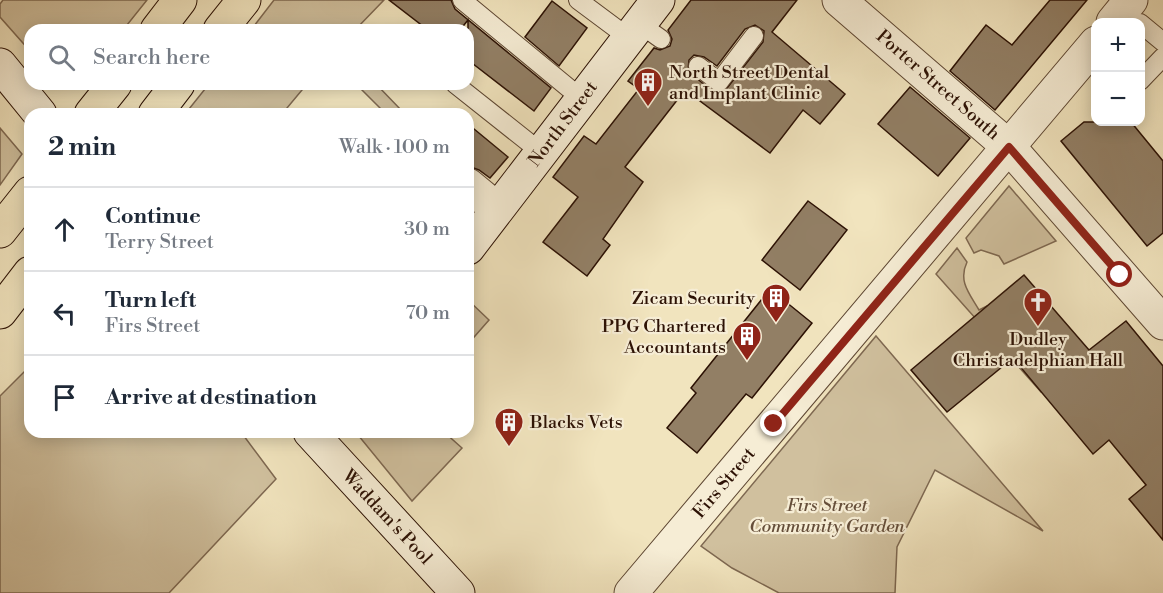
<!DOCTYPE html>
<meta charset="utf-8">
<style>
:root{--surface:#fff;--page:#f6f6f7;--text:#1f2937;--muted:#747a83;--line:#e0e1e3}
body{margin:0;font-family:"Libre Bodoni",serif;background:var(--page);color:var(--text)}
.controls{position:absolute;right:18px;top:18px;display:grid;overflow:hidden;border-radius:12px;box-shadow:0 3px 15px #0003}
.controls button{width:54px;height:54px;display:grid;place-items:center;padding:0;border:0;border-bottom:2px solid var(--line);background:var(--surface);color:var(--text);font:30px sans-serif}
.stop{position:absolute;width:18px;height:18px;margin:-14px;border:4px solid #8f2418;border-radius:50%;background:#fff}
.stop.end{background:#8f2418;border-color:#fff;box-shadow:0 2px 6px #0008}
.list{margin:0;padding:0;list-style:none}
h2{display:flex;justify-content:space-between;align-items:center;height:78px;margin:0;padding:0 24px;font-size:26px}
h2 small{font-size:20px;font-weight:400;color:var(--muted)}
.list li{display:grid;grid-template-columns:39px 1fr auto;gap:18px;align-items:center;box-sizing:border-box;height:84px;padding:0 24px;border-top:2px solid var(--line)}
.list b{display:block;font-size:22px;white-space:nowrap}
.list p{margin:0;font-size:20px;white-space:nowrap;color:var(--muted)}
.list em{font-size:20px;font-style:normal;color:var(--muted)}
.icon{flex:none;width:33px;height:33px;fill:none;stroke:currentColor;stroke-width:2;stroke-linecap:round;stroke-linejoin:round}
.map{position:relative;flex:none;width:1163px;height:593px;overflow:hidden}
.search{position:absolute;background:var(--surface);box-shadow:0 3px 15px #0003;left:24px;top:24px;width:450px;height:66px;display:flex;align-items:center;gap:15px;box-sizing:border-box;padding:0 21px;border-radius:18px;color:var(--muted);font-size:22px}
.panel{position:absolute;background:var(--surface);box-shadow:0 3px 15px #0003;left:24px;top:108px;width:450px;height:330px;border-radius:18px}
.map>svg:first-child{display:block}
.green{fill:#d0c09e;stroke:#7e6851;stroke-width:1.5}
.building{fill:#927f65;stroke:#2c1104;stroke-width:1.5;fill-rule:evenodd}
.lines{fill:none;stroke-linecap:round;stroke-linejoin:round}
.lane-casing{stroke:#5d4632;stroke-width:20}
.street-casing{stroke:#5d4632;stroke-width:35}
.secondary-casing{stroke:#2c1104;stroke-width:35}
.highway-casing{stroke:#2c1104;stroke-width:35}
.lane{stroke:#f6edd5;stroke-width:18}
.street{stroke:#f6edd5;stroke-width:33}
.secondary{stroke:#f6edd5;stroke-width:33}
.highway{stroke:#f1e4be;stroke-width:33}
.route{stroke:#8f2418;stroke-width:8}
.labels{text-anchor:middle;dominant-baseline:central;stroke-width:4.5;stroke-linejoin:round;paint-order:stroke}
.poi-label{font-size:18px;fill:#2c1104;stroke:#f6edd5;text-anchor:start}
.street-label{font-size:18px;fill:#2c1104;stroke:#f6edd5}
.park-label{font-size:18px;font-style:italic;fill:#654e3a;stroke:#f6edd5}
</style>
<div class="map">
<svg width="1163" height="593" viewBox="0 0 1163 593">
<rect width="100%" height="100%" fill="#f1e4be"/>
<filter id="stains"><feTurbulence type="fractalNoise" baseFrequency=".00333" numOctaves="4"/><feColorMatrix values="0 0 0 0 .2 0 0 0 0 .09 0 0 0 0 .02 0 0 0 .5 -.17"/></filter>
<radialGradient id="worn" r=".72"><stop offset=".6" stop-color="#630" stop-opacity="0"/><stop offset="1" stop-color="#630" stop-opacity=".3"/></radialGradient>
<g class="green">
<polygon points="3,0 147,0 123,30 30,30 30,51 0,17 0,4"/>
<polygon points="274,0 384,0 355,30 251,30"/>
<polygon points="209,84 307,84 282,114 185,114"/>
<polygon points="356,84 376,84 402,111 386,114"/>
<polygon points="0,128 22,154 0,185"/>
<polygon points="1009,186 1056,241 1004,264 999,256 981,250 974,253 966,238"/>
<path d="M 957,248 L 967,262 C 958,281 969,293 979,310 L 987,306 L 1052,382 L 1041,392 L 936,274 Z"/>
<polygon points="468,300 489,320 468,344"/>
<polygon points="876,336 1043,531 935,470 897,547 895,593 779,593 732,568 701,546"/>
<polygon points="30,366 30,432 241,432 276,479 169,593 0,593 0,396"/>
<polygon points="360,432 444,432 462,448 412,501 358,435"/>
</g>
<g class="building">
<polygon points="389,0 451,0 455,9 551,88 534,111 468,60 468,20 460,30 428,30"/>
<path d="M 691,0 L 797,0 L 772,32 L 845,94 L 820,124 L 803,110 L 770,153 L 685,90 L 625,167 L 643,182 L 603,239 L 610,245 L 587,276 L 543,242 L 578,197 L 553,177 L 584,136 L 596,144 L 639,89 L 628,81 L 654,48 L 660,50 L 670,46 L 672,39 L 668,30 ZM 755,25 L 764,31 L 763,42 L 724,92 L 712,91 L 688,71 L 689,60 L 694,55 L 704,57 L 717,66 L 745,29 Z"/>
<polygon points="1050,0 1087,0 995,110 950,71 986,25 1012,45"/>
<polygon points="552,1 587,28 559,66 525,37"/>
<polygon points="910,87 970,138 938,176 878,124"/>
<polygon points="1084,122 1131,122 1163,161 1163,233 1147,246 1061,141"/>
<polygon points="468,124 508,157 490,178 479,170 468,166"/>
<polygon points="808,201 847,230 800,290 762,260"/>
<polygon points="1024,275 1089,350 1126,321 1163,366 1163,540 1129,499 1146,485 1109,440 1093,454 1013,358 947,412 911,370"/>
<polygon points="770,289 812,323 752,398 746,394 697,453 667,428 696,393 691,388"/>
</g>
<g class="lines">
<g class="lane-casing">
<g id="lane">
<polyline points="462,0 582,99"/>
<polyline points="578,0 629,38"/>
<polyline points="1140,23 1163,42"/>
<polyline points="640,24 661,39"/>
<polyline points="698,66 719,82 754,36"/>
<polyline points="1140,81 1163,57"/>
<polyline points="455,84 542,153"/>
</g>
</g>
<g class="street-casing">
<g id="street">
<polyline points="839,0 1009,147 1163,323"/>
<polyline points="1113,22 1131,0"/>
<polyline points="468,185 497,209"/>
<polyline points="631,593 1096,43"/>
</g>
</g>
<g class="secondary-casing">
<g id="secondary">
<polyline points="0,65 40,114"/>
<polyline points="468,248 658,0"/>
<polyline points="310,432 458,593"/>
</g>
</g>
<g class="highway-casing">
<g id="highway">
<polyline points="157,30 180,0"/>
<polyline points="220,30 244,0"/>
<polyline points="91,114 115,84"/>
<polyline points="155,114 178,84"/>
<polyline points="0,231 30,193"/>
<polyline points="0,312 30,273"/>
</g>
</g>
<use href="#lane" class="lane"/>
<use href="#street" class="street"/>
<use href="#secondary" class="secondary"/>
<use href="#highway" class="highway"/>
</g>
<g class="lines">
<polyline class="route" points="774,424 1009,147 1120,275"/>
</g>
<defs>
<g id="building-pin" transform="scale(1.5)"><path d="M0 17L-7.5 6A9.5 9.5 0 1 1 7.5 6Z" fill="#8f2418" stroke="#f6edd5"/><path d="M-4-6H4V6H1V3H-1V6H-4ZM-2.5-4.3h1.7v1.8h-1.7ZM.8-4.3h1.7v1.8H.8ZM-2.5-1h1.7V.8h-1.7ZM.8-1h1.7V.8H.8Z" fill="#fff"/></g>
<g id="church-pin" transform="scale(1.5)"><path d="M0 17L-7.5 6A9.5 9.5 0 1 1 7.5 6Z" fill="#8f2418" stroke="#f6edd5"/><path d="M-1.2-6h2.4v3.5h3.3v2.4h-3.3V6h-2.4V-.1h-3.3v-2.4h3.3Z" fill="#fff"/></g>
</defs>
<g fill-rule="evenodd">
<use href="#building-pin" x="648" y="82"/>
<use href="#building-pin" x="776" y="298"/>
<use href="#church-pin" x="1038" y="302"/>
<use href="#building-pin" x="747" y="336"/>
<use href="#building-pin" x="509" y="422"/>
</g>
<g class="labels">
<g class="poi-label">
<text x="669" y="72">North Street Dental<tspan x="669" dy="21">and Implant Clinic</tspan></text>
<text x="755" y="298" text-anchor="end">Zicam Security</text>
<text x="726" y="326" text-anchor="end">PPG Chartered<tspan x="726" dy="21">Accountants</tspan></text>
<text x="1038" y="339" text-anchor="middle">Dudley<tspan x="1038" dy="21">Christadelphian Hall</tspan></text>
<text x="530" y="422">Blacks Vets</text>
</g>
<g class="street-label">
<text transform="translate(938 85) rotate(41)">Porter Street South</text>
<text transform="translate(563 124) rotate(-53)">North Street</text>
<text transform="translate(724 483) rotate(-50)">Firs Street</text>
<text transform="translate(387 517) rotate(47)">Waddam's Pool</text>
</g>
<g class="park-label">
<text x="827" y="505">Firs Street<tspan x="827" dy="21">Community Garden</tspan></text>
</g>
</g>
<rect width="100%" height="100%" filter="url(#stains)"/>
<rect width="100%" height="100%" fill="url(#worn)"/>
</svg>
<div class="controls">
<button>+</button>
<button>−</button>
</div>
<div class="stop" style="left:1120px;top:275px"></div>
<div class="stop end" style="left:774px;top:424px"></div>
<div class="search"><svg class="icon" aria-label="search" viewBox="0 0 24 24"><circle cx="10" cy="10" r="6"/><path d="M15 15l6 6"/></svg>Search here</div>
<section class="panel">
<h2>2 min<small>Walk · 100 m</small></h2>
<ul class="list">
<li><svg class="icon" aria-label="ahead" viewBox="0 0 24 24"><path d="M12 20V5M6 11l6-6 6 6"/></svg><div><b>Continue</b><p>Terry Street</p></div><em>30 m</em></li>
<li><svg class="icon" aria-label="left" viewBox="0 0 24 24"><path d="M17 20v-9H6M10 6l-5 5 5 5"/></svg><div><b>Turn left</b><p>Firs Street</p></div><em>70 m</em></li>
<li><svg class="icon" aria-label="arrive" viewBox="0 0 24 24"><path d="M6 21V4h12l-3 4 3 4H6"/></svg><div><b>Arrive at destination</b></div></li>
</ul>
</section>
</div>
